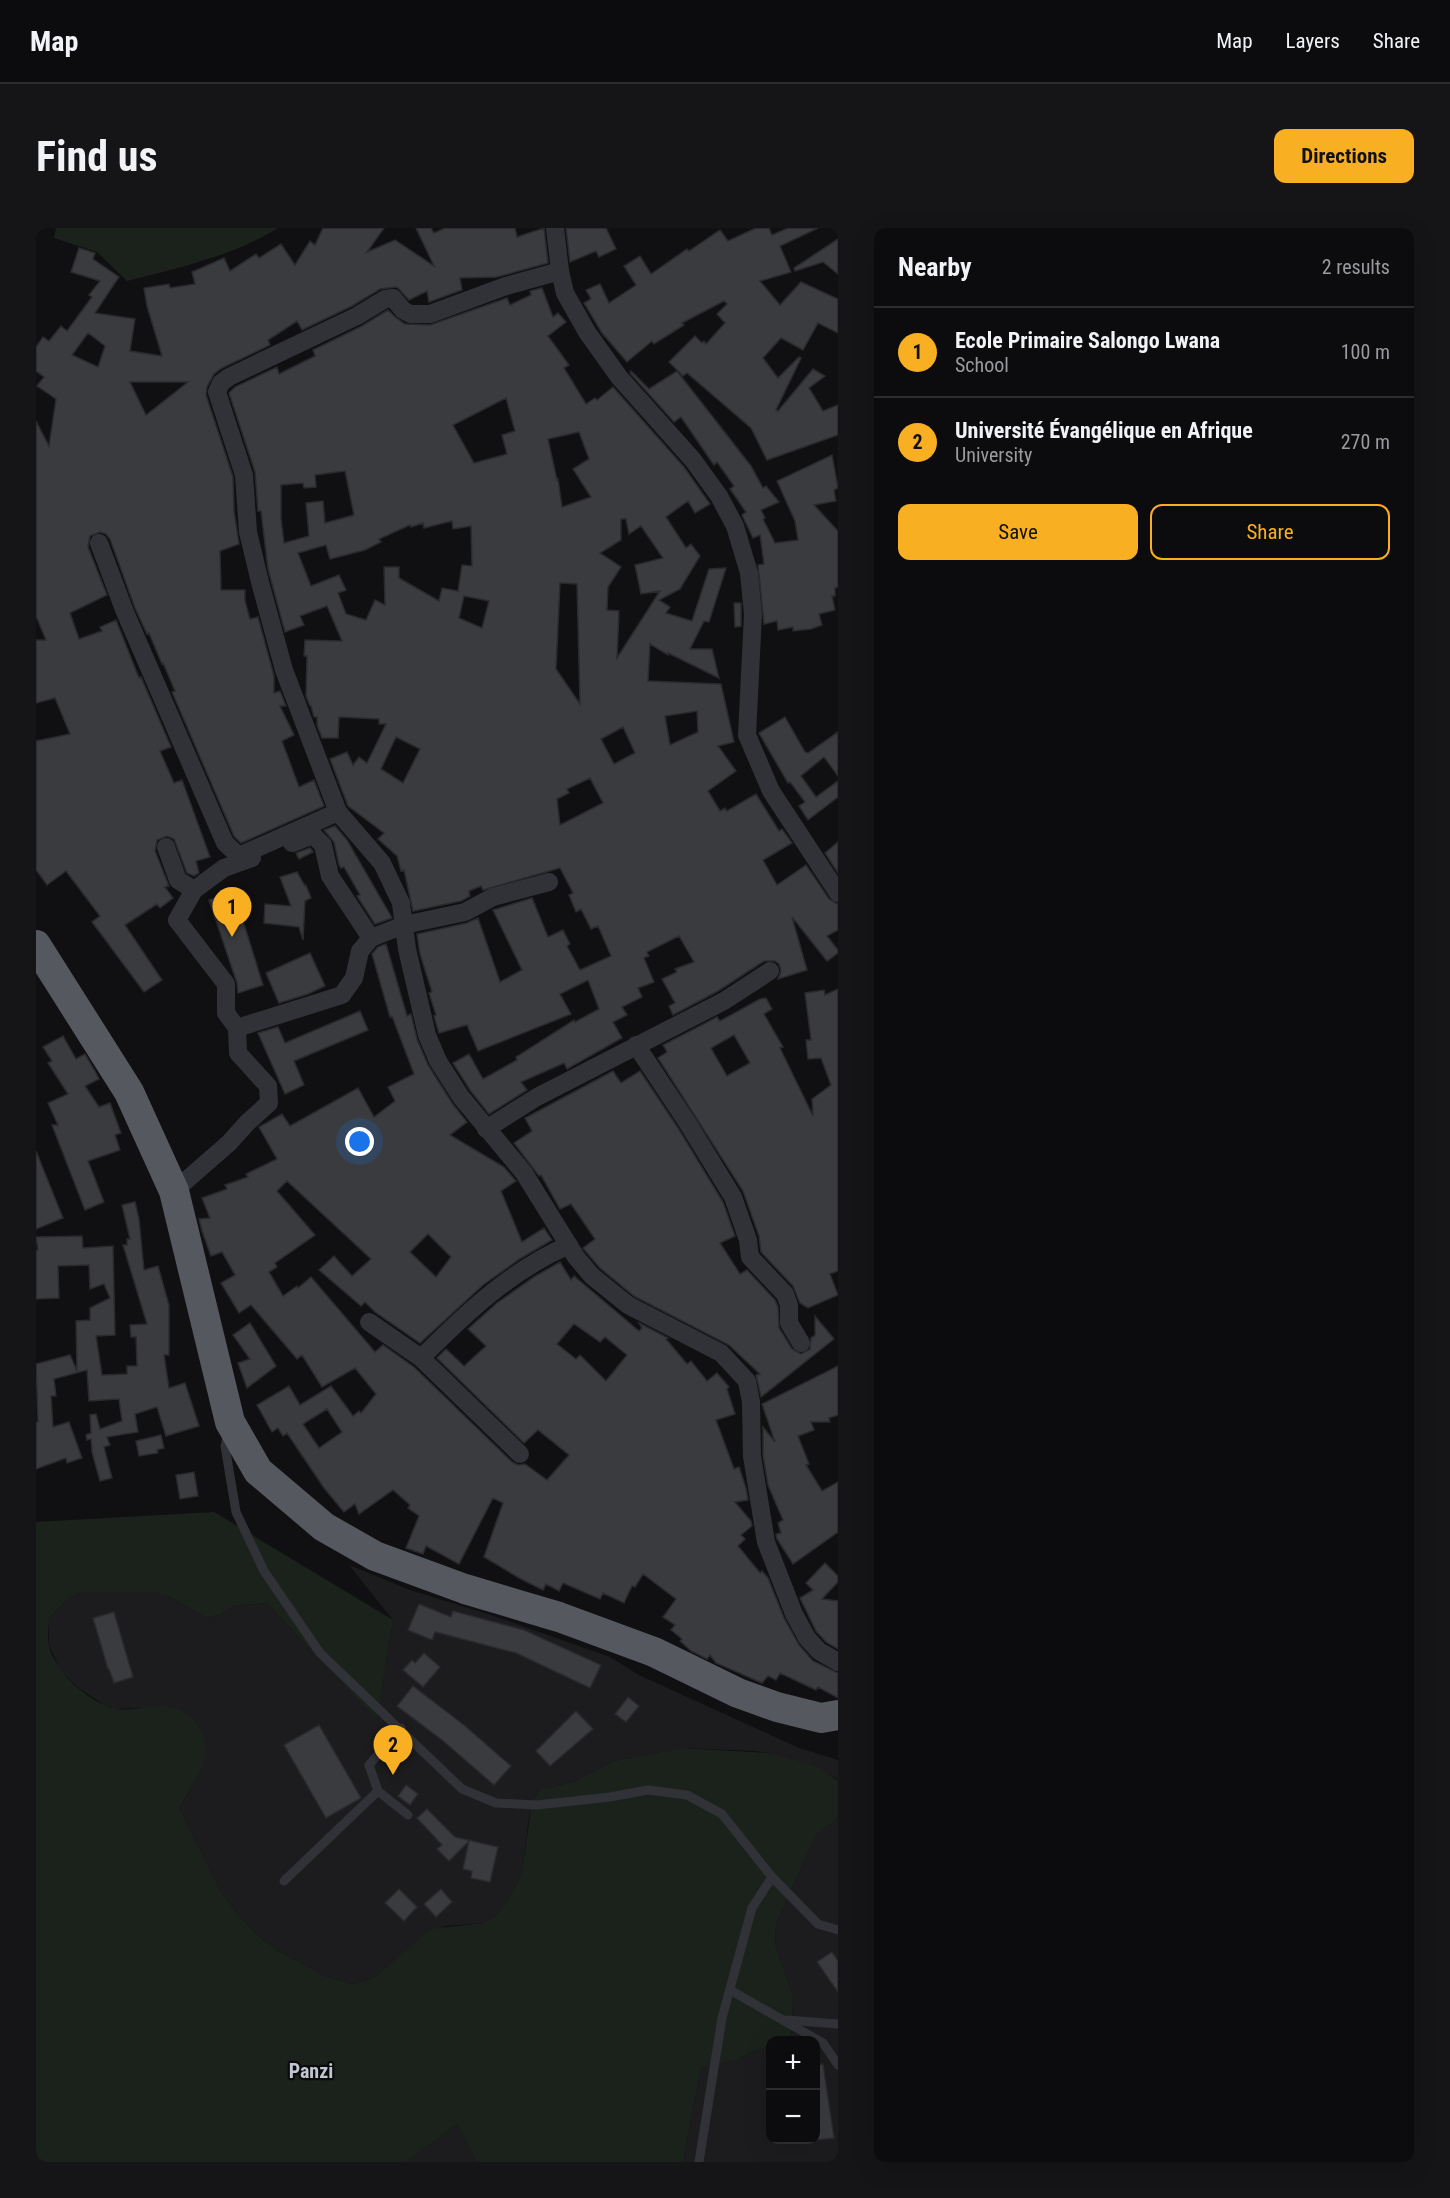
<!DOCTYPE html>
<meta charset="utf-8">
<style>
:root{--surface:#0c0c0e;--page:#151517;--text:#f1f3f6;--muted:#9a9b9e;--line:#2c2c2e;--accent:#f8af22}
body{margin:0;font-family:"Roboto Condensed",sans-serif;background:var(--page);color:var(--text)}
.controls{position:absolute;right:18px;bottom:18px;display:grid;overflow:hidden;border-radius:12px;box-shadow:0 6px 24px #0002}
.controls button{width:54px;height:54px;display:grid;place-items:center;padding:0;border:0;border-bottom:2px solid var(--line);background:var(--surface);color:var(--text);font:30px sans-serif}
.you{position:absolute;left:324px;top:914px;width:21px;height:21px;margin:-15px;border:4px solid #fff;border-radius:50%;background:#1a73e8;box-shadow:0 0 0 9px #1a73e833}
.badge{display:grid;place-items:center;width:39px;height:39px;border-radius:50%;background:var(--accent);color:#111;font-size:20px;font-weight:700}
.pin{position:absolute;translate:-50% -50px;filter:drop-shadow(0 2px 3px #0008)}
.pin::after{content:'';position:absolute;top:32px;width:21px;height:18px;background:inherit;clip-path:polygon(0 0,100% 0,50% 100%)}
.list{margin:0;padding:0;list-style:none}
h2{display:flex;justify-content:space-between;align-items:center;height:78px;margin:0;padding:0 24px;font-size:26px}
h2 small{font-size:20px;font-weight:400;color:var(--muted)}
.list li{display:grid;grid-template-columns:39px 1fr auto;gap:18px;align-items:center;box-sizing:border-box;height:90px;padding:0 24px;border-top:2px solid var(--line)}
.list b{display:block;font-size:22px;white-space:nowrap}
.list p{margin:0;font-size:20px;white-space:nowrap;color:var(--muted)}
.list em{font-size:20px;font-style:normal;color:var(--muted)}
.actions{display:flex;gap:12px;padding:18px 24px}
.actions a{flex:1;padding:14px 0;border:2px solid var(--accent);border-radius:12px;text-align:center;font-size:21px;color:var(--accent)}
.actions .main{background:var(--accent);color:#111}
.map{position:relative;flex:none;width:802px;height:1934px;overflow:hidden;border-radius:12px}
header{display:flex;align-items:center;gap:36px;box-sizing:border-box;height:84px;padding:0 30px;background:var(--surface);border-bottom:2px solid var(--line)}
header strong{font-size:28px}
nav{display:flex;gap:33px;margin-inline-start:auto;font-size:21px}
.intro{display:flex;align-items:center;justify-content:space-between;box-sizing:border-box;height:144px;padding:0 36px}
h1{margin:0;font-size:42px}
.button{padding:15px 27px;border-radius:12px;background:var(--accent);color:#111;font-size:21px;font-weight:700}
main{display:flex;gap:36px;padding:0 36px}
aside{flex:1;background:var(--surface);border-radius:12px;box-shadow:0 6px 24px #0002}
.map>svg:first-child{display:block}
.built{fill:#1c1c1f}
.green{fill:#1b221b}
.building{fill:#3a3b3f;stroke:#2a2a2e;stroke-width:1.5;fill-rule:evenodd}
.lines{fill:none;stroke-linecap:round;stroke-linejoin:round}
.service{stroke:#313237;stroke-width:9}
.minor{stroke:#313237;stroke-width:18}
.trunk{stroke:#55585f;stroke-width:30}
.labels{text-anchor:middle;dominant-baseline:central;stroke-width:4.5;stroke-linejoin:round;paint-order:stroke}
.quarter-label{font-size:20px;font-weight:bold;fill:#c2c6cf;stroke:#0b0b0d}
</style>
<header>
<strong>Map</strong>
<nav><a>Map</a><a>Layers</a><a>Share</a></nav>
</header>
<div class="intro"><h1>Find us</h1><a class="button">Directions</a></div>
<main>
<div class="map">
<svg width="802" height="1934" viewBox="0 0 802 1934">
<rect width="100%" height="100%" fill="#101012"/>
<g class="built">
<polygon points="313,1337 374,1362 452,1386 574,1429 603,1447 763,1520 802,1532 802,1553 800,1550 734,1525 719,1523 646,1520 578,1533 539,1553 512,1560 500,1567 493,1588 487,1638 483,1652 469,1677 460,1687 448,1695 409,1698 342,1747 329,1753 315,1756 289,1748 241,1722 219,1705 200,1684 184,1662 144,1581 164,1543 135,1478 80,1481 68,1477 44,1461 24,1442 13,1417 13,1390 33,1370 47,1364 118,1364 132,1368 169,1389 184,1387 197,1378 231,1375 341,1491 357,1392"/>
<polygon points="802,1587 802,1934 647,1934 665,1839 700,1832 713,1825 734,1818 734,1912 780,1912 780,1812 750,1812 755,1809 757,1769 739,1716 740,1696 780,1607 798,1594"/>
<polygon points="421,1896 441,1934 370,1934"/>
</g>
<g class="green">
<path d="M 20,0 L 242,0 C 197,28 142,40 91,53 L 61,24 L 18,10 Z"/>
<path d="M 178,1284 L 357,1392 L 341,1492 L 231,1375 L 197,1378 L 184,1387 L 169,1389 L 132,1368 L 118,1364 L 47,1364 L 33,1370 L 13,1390 C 13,1399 11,1409 13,1418 C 19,1444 54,1476 81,1481 C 99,1484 118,1474 136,1479 C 158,1484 174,1509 168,1531 C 164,1549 151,1564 144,1581 L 184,1662 L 200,1684 L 219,1705 L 241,1722 L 289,1748 L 315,1756 L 329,1753 L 342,1747 L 395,1701 L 448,1695 L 460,1687 L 469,1677 L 483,1652 L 487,1638 L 496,1573 L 505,1562 L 539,1553 L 578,1533 L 646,1520 L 734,1525 L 782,1539 L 802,1553 L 802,1587 L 798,1594 L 780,1607 L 740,1696 L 739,1716 L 757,1769 L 755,1809 L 750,1812 L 734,1812 L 734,1818 L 713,1825 L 701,1832 L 665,1839 L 647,1934 L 441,1934 L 421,1896 L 370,1934 L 0,1934 L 0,1294 Z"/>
</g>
<g class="building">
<path d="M 287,0 L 348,0 L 331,24 L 359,12 L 398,38 L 380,0 L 395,0 L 398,5 L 409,0 L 479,0 L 481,9 L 508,0 L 512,35 L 461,49 L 424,50 L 426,62 L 393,74 L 391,63 L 373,72 L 361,59 L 344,61 L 316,78 L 266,102 L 261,93 L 232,112 L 234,117 L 186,140 L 178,146 L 171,159 L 170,167 L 197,249 L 198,283 L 203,316 L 184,323 L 185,362 L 209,362 L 209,373 L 214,391 L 222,389 L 238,448 L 238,465 L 244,463 L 250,478 L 244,478 L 258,507 L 246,513 L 263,559 L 278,552 L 288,578 L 205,615 L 198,608 L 136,464 L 139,463 L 127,435 L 126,436 L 113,405 L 111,406 L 99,380 L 74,311 L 70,306 L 64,304 L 54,308 L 52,319 L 71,367 L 34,385 L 43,411 L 66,403 L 64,399 L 80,392 L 103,450 L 105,449 L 135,519 L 124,523 L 138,555 L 146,552 L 174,629 L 160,633 L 163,645 L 158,648 L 151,645 L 138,611 L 131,608 L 121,612 L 119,623 L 133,658 L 129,659 L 137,670 L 124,680 L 121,676 L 89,697 L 126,752 L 108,764 L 56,694 L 64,688 L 30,643 L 11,657 L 0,642 L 0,513 L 34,506 L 19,470 L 0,475 L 0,412 L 10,412 L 0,388 L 0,193 L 13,218 L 20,171 L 1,158 L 8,149 L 0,143 L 0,119 L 7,109 L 13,113 L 25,98 L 31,103 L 56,69 L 53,67 L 64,53 L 35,44 L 43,20 L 59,25 L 57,31 L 83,49 L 59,85 L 99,91 L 94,123 L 126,128 L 111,78 L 108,60 L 133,56 L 134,60 L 159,56 L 156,44 L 188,30 L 194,43 L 220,26 L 223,30 L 245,16 L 259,37 L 274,13 L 279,17 ZM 52,105 L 69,118 L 62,139 L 36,127 ZM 94,154 L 152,154 L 110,187 Z"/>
<polygon points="530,0 570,0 580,21 563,29 560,23 534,34"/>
<polygon points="720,0 733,0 736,7 752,0 782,0 744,18 755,44 724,53 744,77 765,54 802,71 802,105 782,95 767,122 745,110 727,130 742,150 763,129 765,130 740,182 742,183 777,141 789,148 773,160 787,183 802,177 802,207 731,232 715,200 651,145 647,148 633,134 659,108 666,115 668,113 670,116 689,95 681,86 691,76 688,73 646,95 648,97 618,116 616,113 591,134 566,105 548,75 555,71 550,62 564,56 573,75 600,57 588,38 604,28 615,46 651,21 653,23 684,2 692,13"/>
<polygon points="802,11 802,46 787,34 759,43 758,40"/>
<path d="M 506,60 L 517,89 L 522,85 L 530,94 L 512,108 L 533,137 L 528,140 L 550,176 L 559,170 L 561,172 L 577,159 L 648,239 L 674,276 L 659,285 L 652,273 L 630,289 L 650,320 L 655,316 L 664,328 L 644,361 L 623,372 L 634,379 L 630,385 L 656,393 L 673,341 L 690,340 L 673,394 L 668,393 L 654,421 L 676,421 L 683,450 L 632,425 L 632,427 L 614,416 L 612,453 L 685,456 L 698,514 L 682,518 L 700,543 L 672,563 L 684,583 L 689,580 L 691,583 L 720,566 L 743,603 L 746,601 L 756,615 L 727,632 L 741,657 L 770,637 L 793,671 L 802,676 L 802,702 L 791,708 L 802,722 L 802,725 L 791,733 L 756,689 L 771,742 L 742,751 L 745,743 L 743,736 L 739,733 L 728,733 L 682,763 L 637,787 L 633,778 L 639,775 L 626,751 L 641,744 L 639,741 L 658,734 L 643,708 L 611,724 L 613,728 L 608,730 L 618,754 L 602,760 L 606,769 L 586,779 L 591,787 L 577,794 L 586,810 L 531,841 L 528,835 L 485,854 L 491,862 L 453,886 L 434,862 L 417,835 L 433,826 L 447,851 L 481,832 L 480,829 L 538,792 L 539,794 L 563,781 L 552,752 L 524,766 L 535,786 L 442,823 L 431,797 L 403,805 L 398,788 L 400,787 L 393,765 L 396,764 L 384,726 L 381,706 L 431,695 L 442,690 L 464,754 L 486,742 L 457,682 L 496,670 L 512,709 L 527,702 L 534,716 L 531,718 L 544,742 L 575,728 L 562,698 L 555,701 L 545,681 L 540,684 L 533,667 L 537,665 L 524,640 L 447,662 L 445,658 L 433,663 L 434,668 L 425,673 L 377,683 L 368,642 L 365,643 L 361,628 L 342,611 L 348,605 L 312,578 L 294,531 L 311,524 L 317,537 L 323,529 L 331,535 L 350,496 L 343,496 L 343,491 L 303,489 L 302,510 L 286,510 L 281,497 L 281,489 L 278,489 L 275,478 L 274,478 L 270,468 L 271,428 L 268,428 L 269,412 L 306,413 L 291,378 L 264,388 L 268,397 L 249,404 L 232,341 L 225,283 L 222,283 L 219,244 L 193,165 L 199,159 L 241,139 L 243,146 L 279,128 L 277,122 L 326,98 L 352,82 L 359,89 L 369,96 L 394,97 L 471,70 L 474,77 L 495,67 L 494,63 ZM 470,170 L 479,203 L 466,207 L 471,226 L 438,235 L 417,197 ZM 543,204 L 553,231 L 537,241 L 555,269 L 526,279 L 522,251 L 521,252 L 512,211 ZM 309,243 L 318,287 L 289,295 L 287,273 L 270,275 L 273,308 L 248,315 L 245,291 L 245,257 L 267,255 L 268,260 L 280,259 L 279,247 ZM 585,291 L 590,291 L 593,306 L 605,298 L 627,330 L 599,337 L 605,366 L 624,363 L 581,430 L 583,383 L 571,382 L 572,359 L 585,339 L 564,325 L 585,312 ZM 416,293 L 417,301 L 435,298 L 436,338 L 426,337 L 422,363 L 406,360 L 403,373 L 363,350 L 363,339 L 348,339 L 349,377 L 339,372 L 330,392 L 310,386 L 302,365 L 310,362 L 303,347 L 275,358 L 262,325 L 290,317 L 294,331 L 329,322 L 345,314 L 343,311 L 374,297 L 375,299 L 387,295 L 388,300 ZM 524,355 L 541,356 L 544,476 L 520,441 ZM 428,368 L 453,373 L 446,400 L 423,390 ZM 661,483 L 662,504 L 634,517 L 629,488 ZM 587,499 L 599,525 L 578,536 L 565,511 ZM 360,509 L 384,521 L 367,555 L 345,541 ZM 554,550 L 567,575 L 524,597 L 521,571 L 533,565 L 531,561 Z"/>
<polygon points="595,143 613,161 641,143 715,238 727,260 730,258 743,274 725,282 729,290 727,291 739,315 762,312 759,293 741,253 796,227 802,260 798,262 800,273 778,277 802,303 802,359 799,360 799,368 796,368 799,382 783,386 786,397 775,401 757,403 757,399 742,402 741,393 728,396 722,337 728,336 724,307 717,310 706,287 710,284 694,261 698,258 681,234 678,237 645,189 638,194 594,145"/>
<polygon points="698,375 705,375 705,398 699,399"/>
<polygon points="749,489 769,524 772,525 802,504 802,548 788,529 765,548 780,569 802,553 802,569 772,592 763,578 769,574 754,554 752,555 723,505"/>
<polygon points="299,598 311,612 356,690 339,696 321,668 324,667 308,639 305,640 303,637 298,614 288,602"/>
<polygon points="802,614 802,645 789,625"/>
<polygon points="274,620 277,624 263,631 260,625"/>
<polygon points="261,644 269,658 270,657 275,670 269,673 267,712 263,699 228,695 229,676 255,678 244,649"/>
<polygon points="198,664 227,757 202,765 201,755 173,672"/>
<path d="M 350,716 L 371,788 L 375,786 L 381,811 L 392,837 L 416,875 L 431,894 L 414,907 L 468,939 L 479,952 L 480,953 L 465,963 L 486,1014 L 508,1000 L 516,1012 L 485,1030 L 447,1057 L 384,1115 L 339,1084 L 329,1074 L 325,1078 L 283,1042 L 298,1028 L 316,1048 L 335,1031 L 251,953 L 241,963 L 279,1007 L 239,1035 L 241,1039 L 233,1044 L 247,1068 L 261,1058 L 262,1060 L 275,1049 L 339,1124 L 347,1117 L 378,1139 L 476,1234 L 482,1237 L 489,1236 L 511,1252 L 533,1227 L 502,1202 L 488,1215 L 401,1130 L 410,1121 L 428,1138 L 450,1118 L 432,1101 L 461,1075 L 498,1049 L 524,1034 L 535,1052 L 538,1048 L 603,1103 L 606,1100 L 603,1095 L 632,1110 L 630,1111 L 651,1136 L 655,1133 L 671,1153 L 681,1145 L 693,1159 L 691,1161 L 699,1186 L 680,1192 L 698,1241 L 703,1239 L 710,1260 L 712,1272 L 699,1274 L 715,1293 L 716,1298 L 705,1307 L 709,1311 L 702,1318 L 724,1345 L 726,1343 L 732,1350 L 748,1390 L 763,1417 L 777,1433 L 802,1445 L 802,1470 L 782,1459 L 780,1462 L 744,1445 L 740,1452 L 732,1448 L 726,1455 L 680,1435 L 674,1427 L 671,1431 L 655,1423 L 644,1413 L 646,1411 L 635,1402 L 639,1397 L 627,1389 L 640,1371 L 607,1346 L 599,1359 L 596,1358 L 588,1375 L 567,1365 L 564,1371 L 527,1355 L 523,1363 L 510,1356 L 507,1362 L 485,1351 L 448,1329 L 467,1275 L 457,1270 L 423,1336 L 390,1318 L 387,1326 L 370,1320 L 383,1288 L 372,1280 L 374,1277 L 357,1262 L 323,1286 L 319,1276 L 308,1284 L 288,1260 L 251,1205 L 247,1208 L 242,1200 L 236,1204 L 221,1177 L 253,1158 L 264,1177 L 295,1158 L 317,1188 L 323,1183 L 325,1185 L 340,1166 L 319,1140 L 286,1159 L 266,1127 L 261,1131 L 215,1077 L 203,1085 L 185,1055 L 199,1047 L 186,1024 L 175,1028 L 166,1003 L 163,991 L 174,990 L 166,970 L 191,961 L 189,957 L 212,949 L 210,946 L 241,931 L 223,899 L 246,886 L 254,898 L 322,860 L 338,889 L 359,873 L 352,859 L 378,846 L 356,788 L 354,789 L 336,726 L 342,719 ZM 392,1006 L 415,1029 L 400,1049 L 374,1024 ZM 538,1096 L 564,1114 L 569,1109 L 591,1127 L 570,1153 L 544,1127 L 540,1131 L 521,1116 ZM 291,1181 L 306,1204 L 283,1220 L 267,1196 Z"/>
<polygon points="274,725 289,758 272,766 243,775 230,745"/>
<path d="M 802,761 L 802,1043 L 794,1046 L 802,1067 L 772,1080 L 764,1075 L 757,1058 L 725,1024 L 723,1008 L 707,963 L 622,830 L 631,824 L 627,817 L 681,789 L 684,793 L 724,771 L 730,770 L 736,781 L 728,786 L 747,819 L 744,820 L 777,888 L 776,871 L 795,857 L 785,830 L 772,831 L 770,812 L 775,812 L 769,765 L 788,762 L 789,767 ZM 698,807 L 714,835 L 691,848 L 675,820 Z"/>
<polygon points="324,783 332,802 258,833 268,857 249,866 222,805 242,799 249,815"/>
<polygon points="27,808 40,831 49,826 60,845 63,851 49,858 63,879 74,875 85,905 79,907 84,922 52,933 68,974 49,982 16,897 22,897 12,875 32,866 12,835 16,833 7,819"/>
<polygon points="577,843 585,855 604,843 642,900 687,974 699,1008 684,1015 704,1046 711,1042 739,1072 742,1079 743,1100 756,1121 765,1126 774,1121 775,1110 779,1107 779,1088 798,1111 725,1169 720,1147 724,1146 693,1117 598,1068 564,1040 547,1020 559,1011 535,976 524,981 505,947 503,948 478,915 496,903 489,890"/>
<polygon points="0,923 27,990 0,1001"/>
<polygon points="99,974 103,991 108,1042 122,1038 133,1077 133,1127 128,1127 133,1160 149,1155 163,1198 130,1208 121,1179 99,1186 102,1204 71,1209 74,1217 68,1219 76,1250 64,1253 56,1224 55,1211 51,1212 50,1207 55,1205 54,1187 60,1186 64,1201 86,1193 83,1171 53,1173 51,1142 18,1151 20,1168 15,1168 17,1199 33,1194 46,1230 31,1235 30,1230 0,1241 0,1194 2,1194 0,1136 34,1127 41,1143 40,1093 54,1092 54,1080 74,1070 68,1056 54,1061 53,1037 22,1038 23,1070 0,1071 0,1022 2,1022 0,1009 46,1008 47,1020 77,1018 79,1107 60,1108 66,1147 91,1146 91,1138 101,1138 100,1109 95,1109 94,1097 111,1096 87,1017 91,1017 91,1011 94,1011 86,977"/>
<polygon points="214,1095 240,1138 211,1160 202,1135 214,1131 197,1107"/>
<polygon points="802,1138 802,1187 793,1190 794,1194 775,1194 778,1202 762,1208 773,1236 770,1237 786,1263 802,1254 802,1304 757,1336 741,1311 740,1306 745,1305 742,1295 747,1292 732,1257 727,1227 727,1199 739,1214 726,1176"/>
<polygon points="125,1207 128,1220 121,1222 122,1225 103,1228 100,1213"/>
<polygon points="158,1244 162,1268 144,1271 140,1247"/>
<polygon points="789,1335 802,1348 802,1354 786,1371 802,1373 802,1421 790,1414 780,1403 764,1370 777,1362 770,1355"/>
<polygon points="383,1376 415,1389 417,1383 488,1402 565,1437 554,1460 480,1425 399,1404 396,1412 372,1402"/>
<polygon points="78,1384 97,1449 78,1455 73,1441 72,1441 57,1390"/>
<polygon points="388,1425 404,1439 387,1459 367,1442 376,1432 379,1435"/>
<polygon points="377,1458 428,1497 475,1538 458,1557 406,1512 361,1478"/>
<polygon points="592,1469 603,1478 590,1494 579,1486"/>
<polygon points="540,1483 557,1501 514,1538 500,1523"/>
<polygon points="283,1497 325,1570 290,1590 248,1517"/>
<polygon points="370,1557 382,1566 374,1577 362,1568"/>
<polygon points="391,1581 419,1609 462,1619 454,1654 435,1650 436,1643 427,1641 433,1613 413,1633 401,1621 406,1617 381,1590"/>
<polygon points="363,1661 381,1679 368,1693 349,1675"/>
<polygon points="405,1661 416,1674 400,1689 388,1676"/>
<polygon points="796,1724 802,1733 802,1764 781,1734"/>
<polygon points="787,1836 798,1910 780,1912 780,1837"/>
</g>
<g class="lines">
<g class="service">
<polyline points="192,1206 189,1218 200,1284 228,1343 284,1425 426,1561 460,1575 501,1577 574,1569 612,1562 651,1567 686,1586 736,1649 716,1680 686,1790 663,1934"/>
<polyline points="365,1500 333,1537 342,1563 372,1587"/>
<polyline points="736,1649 782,1696 802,1702"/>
<polyline points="248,1653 342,1563"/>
<polyline points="694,1762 787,1815 802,1837"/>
<polyline points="750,1792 802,1796"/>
</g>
<g class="minor">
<polyline points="519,0 524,43 529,65 551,104 583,149 657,232 683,268 699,298 713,345 717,386 711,507 735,563 802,665"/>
<polyline points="524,43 470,58 394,86 374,86 367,82 357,70 349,71 321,88 193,149 185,155 181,164 208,247 212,304 224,354 248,442 302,584 346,635 365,675 371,721 391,807 402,833 425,869 488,945 540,1029 556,1048 592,1077 685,1125 711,1153 715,1174 716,1228 730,1314 758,1386 771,1410 783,1423 802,1434"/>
<polyline points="63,315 89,384 189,615 203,628 302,584"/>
<polyline points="256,615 277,607 287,617 294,648 335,710"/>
<polyline points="130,619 142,652 158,662 188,640 216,630"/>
<polyline points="158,662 141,692 190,756 190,785 201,800"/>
<polyline points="600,817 651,894 697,969 712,1012 714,1029 749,1066 753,1077 753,1095 765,1115"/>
<polyline points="450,901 501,869 688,773 734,743"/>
<polyline points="138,963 193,915 211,895 233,875 232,858 202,825 201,800 306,767 318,750 324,723 335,710 368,697 429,684 457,669 513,654"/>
<polyline points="333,1094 385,1130 484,1226"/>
<path d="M 385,1130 C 429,1086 475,1042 533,1017"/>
</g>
<polyline class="trunk" points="0,717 93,864 138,963 194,1194 222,1243 288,1299 339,1328 429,1361 523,1389 618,1424 702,1465 741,1479 785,1490 802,1487"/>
</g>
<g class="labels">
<g class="quarter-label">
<text x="275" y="1843">Panzi</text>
</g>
</g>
</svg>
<div class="controls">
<button>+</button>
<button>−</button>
</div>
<div class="you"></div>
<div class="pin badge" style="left:196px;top:709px">1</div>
<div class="pin badge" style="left:357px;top:1547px">2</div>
</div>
<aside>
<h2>Nearby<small>2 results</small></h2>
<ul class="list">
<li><span class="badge">1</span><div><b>Ecole Primaire Salongo Lwana</b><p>School</p></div><em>100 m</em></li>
<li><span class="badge">2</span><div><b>Université Évangélique en Afrique</b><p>University</p></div><em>270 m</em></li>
</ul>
<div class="actions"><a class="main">Save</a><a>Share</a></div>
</aside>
</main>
